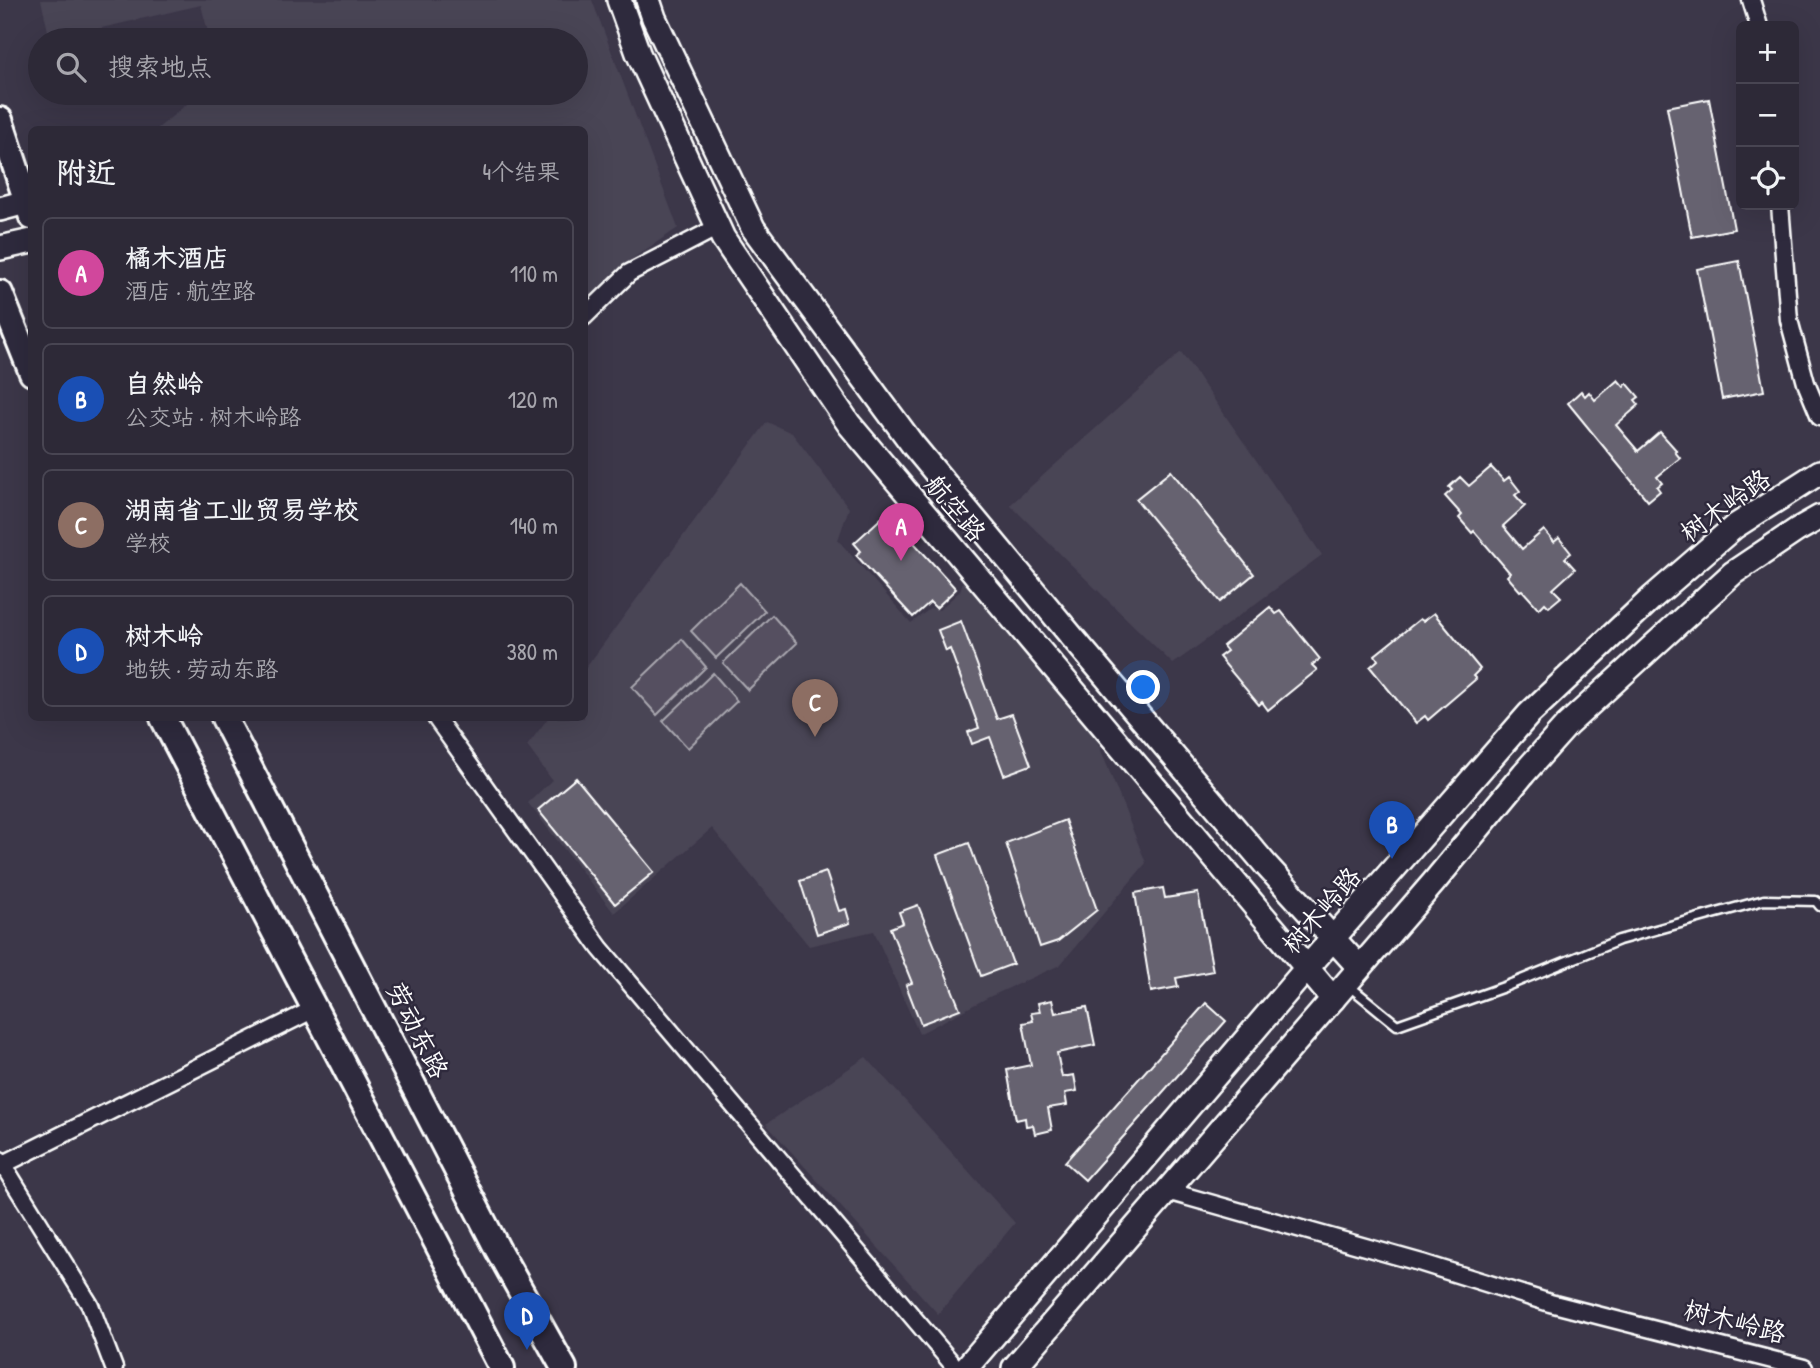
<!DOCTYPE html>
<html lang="zh">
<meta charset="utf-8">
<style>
:root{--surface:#2d2937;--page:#393542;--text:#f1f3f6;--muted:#a7a6ad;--line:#484552;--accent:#ffd166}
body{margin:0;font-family:"Patrick Hand","LXGW WenKai TC",sans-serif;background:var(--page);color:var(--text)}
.controls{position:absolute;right:21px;top:21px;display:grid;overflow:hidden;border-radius:10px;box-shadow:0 7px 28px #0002}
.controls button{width:63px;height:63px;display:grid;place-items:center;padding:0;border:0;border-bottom:2px solid var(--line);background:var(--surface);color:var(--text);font:35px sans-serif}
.you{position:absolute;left:1144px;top:688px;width:24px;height:24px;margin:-18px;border:5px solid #fff;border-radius:50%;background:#1a73e8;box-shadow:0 0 0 10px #1a73e833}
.badge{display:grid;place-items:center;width:46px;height:46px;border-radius:50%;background:var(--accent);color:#fff;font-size:23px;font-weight:700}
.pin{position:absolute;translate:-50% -58px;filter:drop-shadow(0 2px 4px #0008)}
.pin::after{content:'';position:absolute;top:37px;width:24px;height:21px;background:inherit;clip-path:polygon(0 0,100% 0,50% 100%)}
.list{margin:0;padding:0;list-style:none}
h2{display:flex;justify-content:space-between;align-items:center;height:91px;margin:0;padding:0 28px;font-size:30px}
h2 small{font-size:23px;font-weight:400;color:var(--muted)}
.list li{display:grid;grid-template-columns:46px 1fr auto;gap:21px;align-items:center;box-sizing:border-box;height:112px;margin:0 14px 14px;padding:0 14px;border:2px solid var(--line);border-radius:10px}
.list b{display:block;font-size:26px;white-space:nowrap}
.list p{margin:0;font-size:23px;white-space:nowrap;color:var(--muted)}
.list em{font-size:23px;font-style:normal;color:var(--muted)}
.icon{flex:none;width:38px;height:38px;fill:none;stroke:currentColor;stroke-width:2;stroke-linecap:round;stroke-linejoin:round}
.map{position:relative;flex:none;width:1820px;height:1368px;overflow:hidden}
.search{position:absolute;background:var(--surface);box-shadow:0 7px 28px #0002;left:28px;top:28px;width:560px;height:77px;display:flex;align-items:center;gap:18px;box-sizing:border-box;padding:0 24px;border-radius:38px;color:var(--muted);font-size:26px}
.panel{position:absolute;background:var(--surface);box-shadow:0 7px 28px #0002;left:28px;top:126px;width:560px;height:595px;border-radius:10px}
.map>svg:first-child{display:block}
.built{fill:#494455}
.green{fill:#555060;stroke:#aaa8b0;stroke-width:2}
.building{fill:#666270;stroke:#fff;stroke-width:2}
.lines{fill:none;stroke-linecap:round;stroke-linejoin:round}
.lane-casing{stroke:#fff;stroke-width:13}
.street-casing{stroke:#fff;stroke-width:21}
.secondary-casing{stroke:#fff;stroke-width:28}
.primary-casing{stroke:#fff;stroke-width:30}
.lane{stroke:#2f2a3d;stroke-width:8}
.street{stroke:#2f2a3d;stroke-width:16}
.secondary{stroke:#2f2a3d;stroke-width:23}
.primary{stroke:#2f2a3d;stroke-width:24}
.labels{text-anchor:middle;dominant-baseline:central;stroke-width:5;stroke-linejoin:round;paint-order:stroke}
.street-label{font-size:26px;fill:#fff;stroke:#2f2a3d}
</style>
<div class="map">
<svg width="1820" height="1368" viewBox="0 0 1820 1368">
<rect width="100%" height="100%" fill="#3c3749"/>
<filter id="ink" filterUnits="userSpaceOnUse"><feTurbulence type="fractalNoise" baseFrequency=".0143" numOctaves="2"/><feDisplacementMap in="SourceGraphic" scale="14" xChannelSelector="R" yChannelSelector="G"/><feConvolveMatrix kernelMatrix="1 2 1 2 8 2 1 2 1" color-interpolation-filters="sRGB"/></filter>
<g filter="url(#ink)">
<g class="built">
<polygon points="41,0 592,0 678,228 617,269 585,303 584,130 157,129 200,93 576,93 576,40 210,40 201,5 50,40"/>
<polygon points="1181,352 1322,555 1173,664 1010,505"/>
<polygon points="767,422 792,433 849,508 838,540 911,623 931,608 939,610 960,591 964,578 989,606 1092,728 1146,863 1060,965 987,998 919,1034 874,931 809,946 712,828 614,913 528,803 552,780 527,746 548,718 584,718 585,669"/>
<polygon points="866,1057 1015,1223 938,1314 766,1124"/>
</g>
<g class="green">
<polygon points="740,583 765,611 716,658 691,631"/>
<polygon points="772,615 797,643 748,690 723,663"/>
<polygon points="682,639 706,667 657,715 632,687"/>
<polygon points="713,673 737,701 688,748 663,721"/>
</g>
<g class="building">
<polygon points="1709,99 1734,229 1692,237 1667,107"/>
<polygon points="1739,261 1764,391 1722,399 1697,269"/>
<polygon points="1618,380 1624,387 1627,383 1639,397 1635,400 1639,405 1616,425 1638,451 1660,432 1677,451 1675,452 1680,458 1657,477 1662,483 1657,487 1660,491 1648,501 1568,403 1581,391 1585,396 1589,392 1595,400"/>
<polygon points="1491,467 1504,481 1509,477 1520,491 1515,495 1525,506 1503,526 1522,549 1544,530 1554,542 1559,538 1571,553 1565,558 1575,569 1553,589 1561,597 1549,607 1545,603 1539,609 1522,590 1520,591 1507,576 1510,573 1474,531 1472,533 1459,518 1462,515 1445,496 1452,490 1449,487 1460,477 1469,486"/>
<polygon points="1171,471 1254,574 1220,602 1136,499"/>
<polygon points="887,513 956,589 936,608 930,602 913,617 856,555 861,551 854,543"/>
<polygon points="1270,607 1276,614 1281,611 1320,659 1312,665 1317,670 1268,710 1262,702 1259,705 1219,657 1227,651 1223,646"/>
<polygon points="1434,613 1480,669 1473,676 1476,679 1428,720 1425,716 1416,723 1370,667 1378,660 1375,655 1420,619 1423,621"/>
<polygon points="961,621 997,719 1012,714 1031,765 1004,775 990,737 972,744 968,732 979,728 950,649 946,651 938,630"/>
<polygon points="576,778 654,872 615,904 538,810"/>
<polygon points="1065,820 1097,910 1058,941 1040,947 1006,843"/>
<polygon points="969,843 1013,964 981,976 937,855"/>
<polygon points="826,872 839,911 846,909 850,923 817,934 800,881"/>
<polygon points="1163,888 1165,898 1198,893 1213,971 1176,978 1178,987 1151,992 1135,893"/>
<polygon points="918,905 960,1009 921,1024 906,985 912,983 890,928 903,923 899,912"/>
<polygon points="1052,1000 1055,1013 1087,1007 1095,1045 1057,1053 1062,1077 1074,1075 1077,1091 1065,1093 1067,1105 1048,1108 1052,1130 1035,1134 1033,1125 1026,1126 1025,1118 1016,1120 1007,1070 1031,1065 1023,1023 1033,1021 1031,1013 1040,1012 1038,1003"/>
<polygon points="1206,1003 1226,1021 1085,1180 1065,1162"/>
</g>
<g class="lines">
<g class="lane-casing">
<polyline id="lane" points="1348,985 1397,1025 1504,987 1619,940 1764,900 1816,901 1820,906"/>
</g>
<g class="street-casing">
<g id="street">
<polyline points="1751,0 1759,26"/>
<polyline points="1780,205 1789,320 1806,383 1820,417"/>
<polyline points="584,317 629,273 718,227"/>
<polyline points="436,718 600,948 956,1368"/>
<polyline points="0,1160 90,1305 114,1368"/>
<polyline points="0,1166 314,1009"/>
<polyline points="1167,1191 1422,1263 1550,1303 1804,1368"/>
</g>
</g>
<g class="secondary-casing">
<g id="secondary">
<polyline points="619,0 638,53 723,238 849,424 1333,999"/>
<polyline points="648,0 654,18 753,228 913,445 1073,638 1266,865 1359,967"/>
<polyline points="0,209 26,202"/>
<polyline points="0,248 32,241"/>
<polyline points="966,1368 1307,968 1529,714 1653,597 1734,527 1820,472"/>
<polyline points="1014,1368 1434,882 1524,773 1567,725 1733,573 1797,530 1820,517"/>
</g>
</g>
<g class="primary-casing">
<g id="primary">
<polyline points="0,120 32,217"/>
<polyline points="0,293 32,373"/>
<polyline points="163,718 502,1368"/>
<polyline points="224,718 498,1250 564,1368"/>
</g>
</g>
<use href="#lane" class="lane"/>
<use href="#street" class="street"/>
<use href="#secondary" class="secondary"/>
<use href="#primary" class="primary"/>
</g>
</g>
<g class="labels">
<g class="street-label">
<text transform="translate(1725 505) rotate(-36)">树木岭路</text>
<text transform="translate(956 508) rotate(50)">航空路</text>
<text transform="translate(1321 910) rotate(-49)">树木岭路</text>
<text transform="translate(418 1030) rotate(63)">劳动东路</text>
<text transform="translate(1735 1321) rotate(14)">树木岭路</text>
</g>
</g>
</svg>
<div class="controls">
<button>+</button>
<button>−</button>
<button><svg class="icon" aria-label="locate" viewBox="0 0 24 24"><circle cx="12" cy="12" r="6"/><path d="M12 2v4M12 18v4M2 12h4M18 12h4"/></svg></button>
</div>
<div class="you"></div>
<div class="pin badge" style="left:901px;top:561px;background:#d1479c">A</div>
<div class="pin badge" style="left:1392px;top:859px;background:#1a4fb4">B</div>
<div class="pin badge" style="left:815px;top:737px;background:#8d6e63">C</div>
<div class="pin badge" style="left:527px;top:1350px;background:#1a4fb4">D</div>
<div class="search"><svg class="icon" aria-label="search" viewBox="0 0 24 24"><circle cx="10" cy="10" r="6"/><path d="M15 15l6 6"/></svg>搜索地点</div>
<section class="panel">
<h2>附近<small>4个结果</small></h2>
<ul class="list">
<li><span class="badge" style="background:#d1479c">A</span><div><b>橘木酒店</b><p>酒店 · 航空路</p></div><em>110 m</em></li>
<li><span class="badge" style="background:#1a4fb4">B</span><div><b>自然岭</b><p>公交站 · 树木岭路</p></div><em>120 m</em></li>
<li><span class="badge" style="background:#8d6e63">C</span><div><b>湖南省工业贸易学校</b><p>学校</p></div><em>140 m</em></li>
<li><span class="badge" style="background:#1a4fb4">D</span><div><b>树木岭</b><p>地铁 · 劳动东路</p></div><em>380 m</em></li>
</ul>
</section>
</div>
